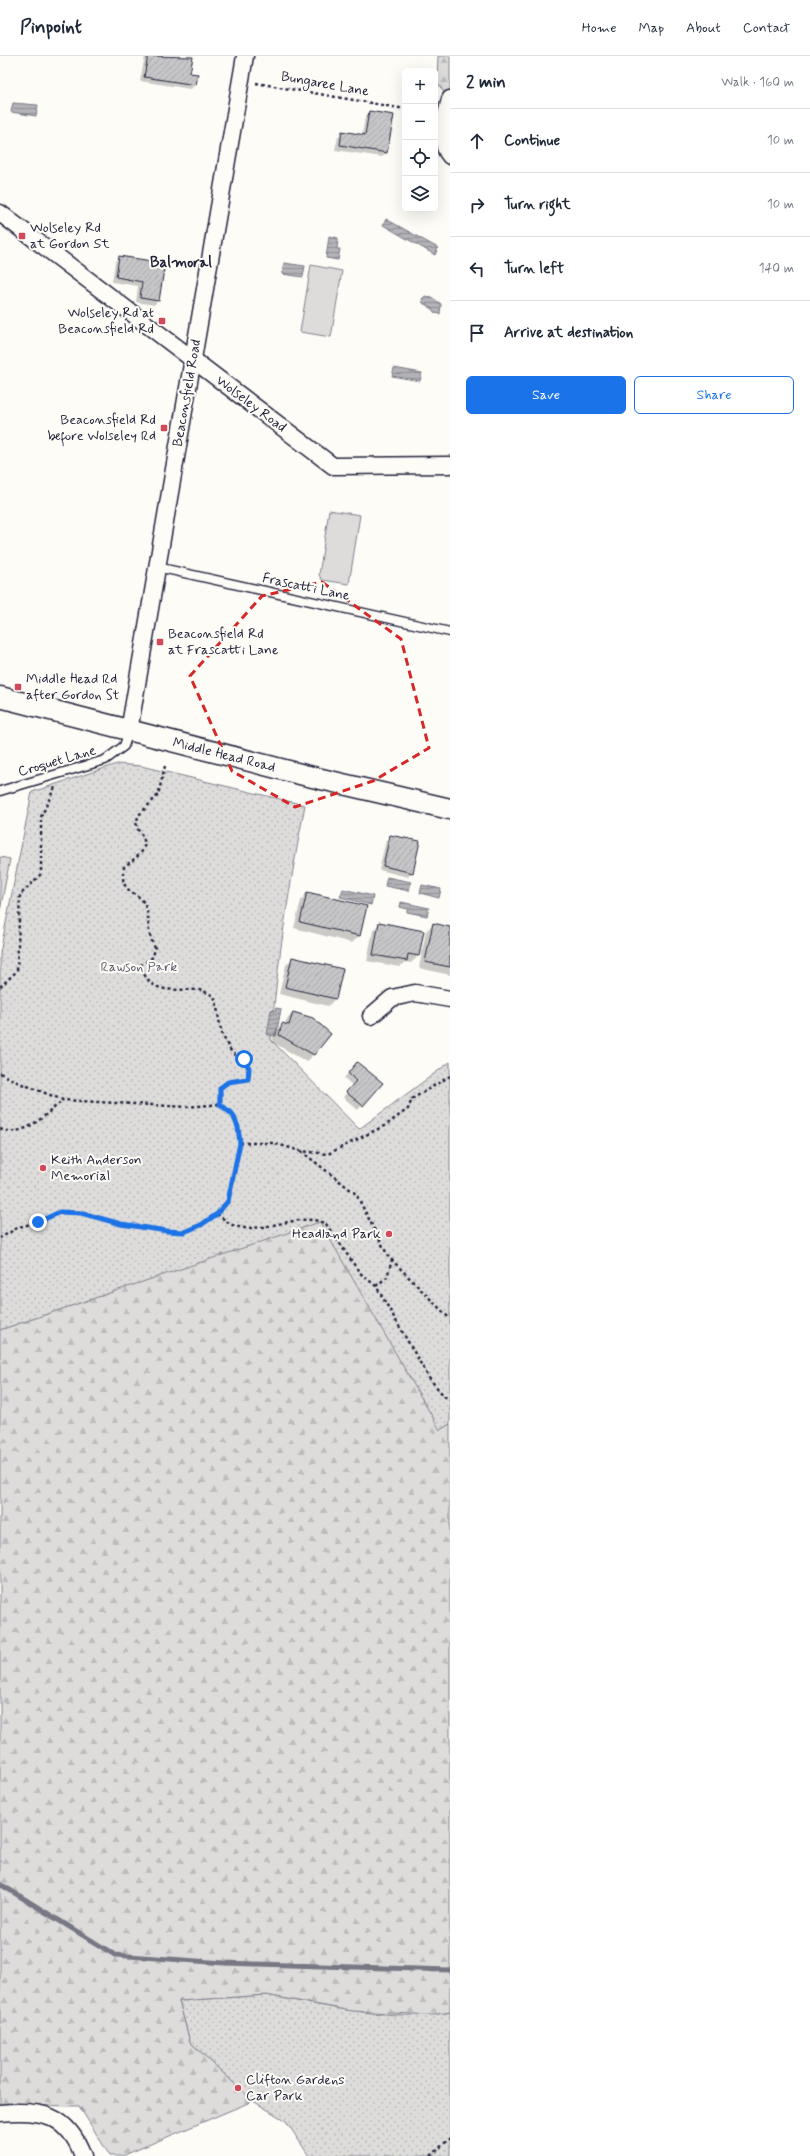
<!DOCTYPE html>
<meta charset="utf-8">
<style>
:root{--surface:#fff;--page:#f2f2f3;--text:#1f2937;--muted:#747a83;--line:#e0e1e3;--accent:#1a73e8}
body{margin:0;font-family:Mynerve,sans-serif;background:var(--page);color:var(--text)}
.controls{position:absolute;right:12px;top:12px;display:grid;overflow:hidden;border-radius:6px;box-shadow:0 4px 16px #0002}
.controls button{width:36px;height:36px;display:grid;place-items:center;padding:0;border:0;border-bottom:1px solid var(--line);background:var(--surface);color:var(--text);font:20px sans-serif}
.stop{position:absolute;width:12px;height:12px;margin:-9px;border:3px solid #1a73e8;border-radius:50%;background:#fff}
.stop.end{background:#1a73e8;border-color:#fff;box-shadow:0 1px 4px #0008}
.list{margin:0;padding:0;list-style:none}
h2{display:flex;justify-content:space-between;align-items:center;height:52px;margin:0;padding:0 16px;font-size:17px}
h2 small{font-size:13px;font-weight:400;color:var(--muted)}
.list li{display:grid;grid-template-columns:26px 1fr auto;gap:12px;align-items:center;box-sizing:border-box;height:64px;padding:0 16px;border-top:1px solid var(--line)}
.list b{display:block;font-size:15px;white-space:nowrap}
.list em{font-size:13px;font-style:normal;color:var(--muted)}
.actions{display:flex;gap:8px;padding:12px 16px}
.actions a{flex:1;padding:9px 0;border:1px solid var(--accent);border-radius:6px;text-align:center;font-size:14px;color:var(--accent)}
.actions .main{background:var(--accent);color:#fff}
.icon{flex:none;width:22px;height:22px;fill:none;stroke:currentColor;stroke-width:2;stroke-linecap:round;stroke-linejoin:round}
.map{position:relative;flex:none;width:450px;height:2100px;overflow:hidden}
header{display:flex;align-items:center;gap:24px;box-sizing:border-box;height:56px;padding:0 20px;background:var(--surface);border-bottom:1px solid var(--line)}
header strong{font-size:19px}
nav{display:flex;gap:22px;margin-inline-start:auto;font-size:14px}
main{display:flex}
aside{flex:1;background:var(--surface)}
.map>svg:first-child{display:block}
.green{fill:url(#green-dots);stroke:#807f8b}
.forest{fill:url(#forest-firs);stroke:#807f8b}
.pitch{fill:#dddcdb;stroke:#807f8b}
.water{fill:url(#water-rules);stroke:#787885}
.shadow{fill:#0003}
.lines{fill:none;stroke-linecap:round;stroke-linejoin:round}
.stream{stroke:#787885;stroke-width:5}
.building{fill:url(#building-hatch);stroke:#22223b}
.service-casing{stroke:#22223b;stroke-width:11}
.minor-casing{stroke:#22223b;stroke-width:19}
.tertiary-casing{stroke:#22223b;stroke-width:23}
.path{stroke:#22223b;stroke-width:2.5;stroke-dasharray:3 3;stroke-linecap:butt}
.service{stroke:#fdfcf7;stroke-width:8}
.minor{stroke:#fdfcf7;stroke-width:16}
.tertiary{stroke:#fdfcf7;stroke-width:20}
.route{stroke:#1a73e8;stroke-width:5}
.marked{fill:none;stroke:#d62828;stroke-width:3;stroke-dasharray:8 5;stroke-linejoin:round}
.poi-dot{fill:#d1495b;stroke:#fdfcf7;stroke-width:1.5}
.labels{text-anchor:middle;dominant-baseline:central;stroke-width:4;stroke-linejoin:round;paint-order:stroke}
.street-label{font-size:14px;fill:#22223b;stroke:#fdfcf7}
.poi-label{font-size:14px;fill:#22223b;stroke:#fdfcf7;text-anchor:start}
.park-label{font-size:14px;fill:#5a5a6b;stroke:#fdfcf7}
.neighbourhood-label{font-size:15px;font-weight:bold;fill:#22223b;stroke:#fdfcf7}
</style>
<header>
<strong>Pinpoint</strong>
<nav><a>Home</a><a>Map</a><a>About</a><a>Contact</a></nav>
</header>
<main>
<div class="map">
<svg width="450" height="2100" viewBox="0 0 450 2100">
<defs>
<pattern id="green-dots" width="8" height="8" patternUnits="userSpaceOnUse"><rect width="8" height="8" fill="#dddcdb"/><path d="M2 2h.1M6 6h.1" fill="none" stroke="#bdbcbd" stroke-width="1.8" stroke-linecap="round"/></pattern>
<pattern id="forest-firs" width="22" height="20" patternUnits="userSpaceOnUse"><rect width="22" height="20" fill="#dddcdb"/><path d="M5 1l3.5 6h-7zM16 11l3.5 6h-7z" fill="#bdbcbd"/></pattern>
<pattern id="water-rules" width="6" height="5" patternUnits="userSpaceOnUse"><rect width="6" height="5" fill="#b2b2b7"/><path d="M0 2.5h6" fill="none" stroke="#909096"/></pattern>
<pattern id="building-hatch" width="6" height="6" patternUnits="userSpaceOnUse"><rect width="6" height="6" fill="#c6c6c8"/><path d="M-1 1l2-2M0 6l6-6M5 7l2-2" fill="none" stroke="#aaaaad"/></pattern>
</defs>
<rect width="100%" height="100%" fill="#fdfcf7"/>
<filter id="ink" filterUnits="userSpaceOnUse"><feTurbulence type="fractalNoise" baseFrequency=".025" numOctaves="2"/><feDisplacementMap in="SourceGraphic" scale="8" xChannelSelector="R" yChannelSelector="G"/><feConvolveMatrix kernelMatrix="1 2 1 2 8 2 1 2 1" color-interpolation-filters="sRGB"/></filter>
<g filter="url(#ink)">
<g class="green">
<path d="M 117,708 L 141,710 L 305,749 C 290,826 277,905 271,984 L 359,1073 L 450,1006 L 450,1368 L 440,1374 L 195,1209 L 0,1274 L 0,897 L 32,736 Z"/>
<path d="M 266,1939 C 325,1950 390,1966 450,1956 L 450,2100 L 309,2100 L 286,2065 L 253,2045 L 190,1986 L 179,1945 Z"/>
</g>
<g class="forest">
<polygon points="438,0 450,0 450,45 437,26"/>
<polygon points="320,1166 440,1374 450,1368 450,1956 432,1959 352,1955 266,1939 179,1945 190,1986 253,2045 122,2100 110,2100 79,2050 0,2049 0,1274"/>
</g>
<g class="pitch">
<polygon points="311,209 342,215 331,281 300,276"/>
<polygon points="329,454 360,459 349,528 322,524 319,519"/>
<polygon points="0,801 10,803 0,855"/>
</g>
<g class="water">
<polygon points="13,47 38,49 36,60 11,56"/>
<polygon points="386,163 438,192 435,199 383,169"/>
<polygon points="329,180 338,182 337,193 340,193 338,204 326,202"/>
<polygon points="284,207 305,210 303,221 282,218"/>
<polygon points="425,240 433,242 441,248 440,258 435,257 431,252 423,247 422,243"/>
<polygon points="394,312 422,317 420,325 392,320"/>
<polygon points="387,821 411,826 409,835 385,830"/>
<polygon points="422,829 441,833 439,842 420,837"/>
<polygon points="343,833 373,840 371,849 340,841"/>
<polygon points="401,846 429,852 427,860 407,856 407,853 400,851"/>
<polygon points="276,952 281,953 276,980 267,979 271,954 275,955"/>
</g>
<g class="shadow">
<polygon points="145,0 192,2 189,18 195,28 191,33 140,25"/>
<polygon points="370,56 387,97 382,101 335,94 338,81 342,76 362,79 365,61"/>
<polygon points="120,201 164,208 158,244 154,249 136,246 138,230 112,226 115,206"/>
<polygon points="390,780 412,816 408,821 379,814 386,784"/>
<polygon points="307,837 359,880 352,887 294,872 301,844"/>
<polygon points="380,867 423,875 418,900 411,907 405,906 399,911 367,905 373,874"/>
<polygon points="433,868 450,872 450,919 419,912 426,875"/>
<polygon points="293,902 335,943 328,950 279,938 286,909"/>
<polygon points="293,957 330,978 307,1006 272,986 275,975 282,968 285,969 286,964"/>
<polygon points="353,1011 381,1027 358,1054 343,1041 353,1030 344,1022"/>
</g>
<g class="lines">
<polyline class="stream" points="0,1828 115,1899 224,1907 450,1914"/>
</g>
<g class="building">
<polygon points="148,0 193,1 190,17 198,18 196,29 144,21"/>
<polygon points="369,55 394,59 387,97 340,89 342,75 365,79"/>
<polygon points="119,200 165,207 159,245 140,242 142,226 116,221"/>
<polygon points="390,779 420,785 413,817 383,810"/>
<polygon points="307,836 367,850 360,880 300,866"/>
<polygon points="379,866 424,875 419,900 408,898 407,905 373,899"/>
<polygon points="433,867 450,871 450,911 425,906"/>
<polygon points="292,901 343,913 336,943 285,931"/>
<polygon points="293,956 313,962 331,978 314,999 279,979 282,967 289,969"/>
<polygon points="357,1006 383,1027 363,1050 346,1036 356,1025 348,1017"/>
</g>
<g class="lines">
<g class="service-casing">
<g id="service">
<polyline points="157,511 450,576"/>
<polyline points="0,735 105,704 124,690 129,675"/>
</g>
</g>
<g class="minor-casing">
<g id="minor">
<path d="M 450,43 C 446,59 437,86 450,100"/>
<polyline points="0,157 333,410 450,409"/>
<polyline points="129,675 245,0"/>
<polyline points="371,960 392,942 415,937 450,943"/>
<path d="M 0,2057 C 40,2053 68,2058 83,2100"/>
</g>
</g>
<g class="tertiary-casing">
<polyline id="tertiary" points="0,641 304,719 450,753"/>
</g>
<g class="path">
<polyline points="256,27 405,53"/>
<path d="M 165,710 L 158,739 L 138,760 L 136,771 C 154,792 140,798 124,811 C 118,841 140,832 146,852 C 151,868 145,873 155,892 L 153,901 L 141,909 C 149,941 175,932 199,934 C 204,935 209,938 214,940 C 219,953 218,970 224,982 C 226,986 229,993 232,996 C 244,1007 250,1004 248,1023 L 228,1026 L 220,1032 L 220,1048"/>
<polyline points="0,931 17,915 20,839 41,818 41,761 55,731"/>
<polyline points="0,1017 17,1026 63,1044 187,1051 220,1048 233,1059 238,1071 240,1087 228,1145 217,1158 201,1169 184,1176 167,1175 121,1168 81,1157 60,1156 38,1166 19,1171 0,1182"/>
<path d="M 0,1073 C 24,1083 46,1058 63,1044"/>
<polyline points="240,1087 273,1087 301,1095 328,1098 386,1069 408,1053 412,1043 450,1020"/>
<polyline points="301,1095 356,1138 388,1200 450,1263"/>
<path d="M 217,1158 C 223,1162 228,1168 235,1170 C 265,1179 301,1154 326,1168 L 360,1217 L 376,1230 L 429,1322 L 444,1340 L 450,1344"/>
<polyline points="376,1230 387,1221 392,1204"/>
<polyline points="431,2100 450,2082"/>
</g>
<use href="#service" class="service"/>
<use href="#minor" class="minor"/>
<use href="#tertiary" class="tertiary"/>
</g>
</g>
<g class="lines" filter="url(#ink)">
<polyline class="route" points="38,1166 60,1156 81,1157 121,1168 167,1175 184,1176 201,1169 217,1158 228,1145 240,1087 238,1071 233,1059 220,1048 220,1032 228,1026 248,1023 249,1012 244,1003"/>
</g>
<path class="marked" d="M 322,526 L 401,583 L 429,692 L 373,725 L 295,751 L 232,715 L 190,620 L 262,540 Z"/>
<g class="poi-dot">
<rect x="18" y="176" width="8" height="8" rx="2"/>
<rect x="158" y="261" width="8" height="8" rx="2"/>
<rect x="160" y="368" width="8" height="8" rx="2"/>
<rect x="156" y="582" width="8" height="8" rx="2"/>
<rect x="14" y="627" width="8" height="8" rx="2"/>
<circle cx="43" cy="1112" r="4"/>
<circle cx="389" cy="1178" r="4"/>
<circle cx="238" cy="2032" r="4"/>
</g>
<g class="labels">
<g class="street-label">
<text transform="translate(325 28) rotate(10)">Bungaree Lane</text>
<text transform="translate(187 337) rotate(-80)">Beaconsfield Road</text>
<text transform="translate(251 348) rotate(37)">Wolseley Road</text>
<text transform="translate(306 531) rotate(12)">Frascatti Lane</text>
<text transform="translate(224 699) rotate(14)">Middle Head Road</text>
<text transform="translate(57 705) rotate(-16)">Croquet Lane</text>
</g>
<g class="poi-label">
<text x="30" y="172">Wolseley Rd<tspan x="30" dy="16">at Gordon St</tspan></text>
<text x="154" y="257" text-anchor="end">Wolseley Rd at<tspan x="154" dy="16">Beaconsfield Rd</tspan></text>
<text x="156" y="364" text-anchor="end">Beaconsfield Rd<tspan x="156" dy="16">before Wolseley Rd</tspan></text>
<text x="168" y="578">Beaconsfield Rd<tspan x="168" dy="16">at Frascatti Lane</tspan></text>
<text x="26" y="623">Middle Head Rd<tspan x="26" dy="16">after Gordon St</tspan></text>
<text x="51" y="1104">Keith Anderson<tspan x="51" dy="16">Memorial</tspan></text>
<text x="381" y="1178" text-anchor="end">Headland Park</text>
<text x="246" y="2024">Clifton Gardens<tspan x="246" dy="16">Car Park</tspan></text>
</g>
<g class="park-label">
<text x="139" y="911">Rawson Park</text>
</g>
<g class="neighbourhood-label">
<text x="181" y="207">Balmoral</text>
</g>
</g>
</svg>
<div class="controls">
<button>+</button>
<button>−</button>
<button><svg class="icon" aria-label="locate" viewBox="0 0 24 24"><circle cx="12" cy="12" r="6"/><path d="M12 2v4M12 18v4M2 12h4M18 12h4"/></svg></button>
<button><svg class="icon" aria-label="layers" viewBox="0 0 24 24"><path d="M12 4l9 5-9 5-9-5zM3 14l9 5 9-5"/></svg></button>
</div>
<div class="stop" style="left:244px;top:1003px"></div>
<div class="stop end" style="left:38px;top:1166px"></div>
</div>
<aside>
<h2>2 min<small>Walk · 160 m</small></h2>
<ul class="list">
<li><svg class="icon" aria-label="ahead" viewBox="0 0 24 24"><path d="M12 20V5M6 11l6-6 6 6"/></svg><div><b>Continue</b></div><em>10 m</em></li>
<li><svg class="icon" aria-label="right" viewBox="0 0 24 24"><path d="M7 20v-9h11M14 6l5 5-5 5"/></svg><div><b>Turn right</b></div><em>10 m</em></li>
<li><svg class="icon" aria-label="left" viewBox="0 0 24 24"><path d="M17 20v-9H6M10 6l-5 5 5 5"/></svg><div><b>Turn left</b></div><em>140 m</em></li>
<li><svg class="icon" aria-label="arrive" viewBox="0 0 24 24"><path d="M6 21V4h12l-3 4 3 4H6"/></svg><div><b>Arrive at destination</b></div></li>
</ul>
<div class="actions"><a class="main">Save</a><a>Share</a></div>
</aside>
</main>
